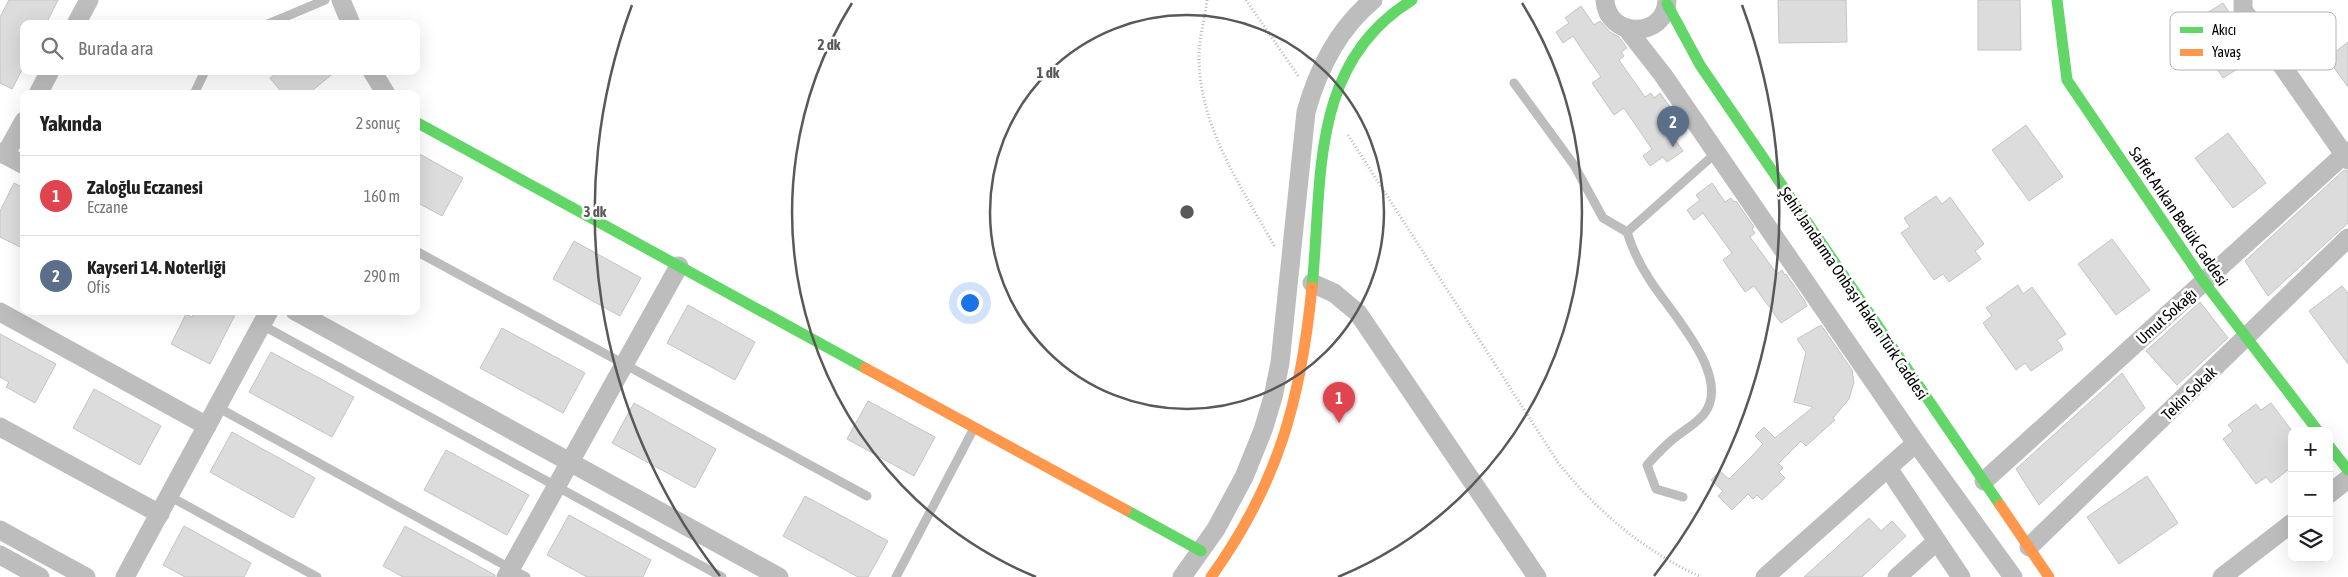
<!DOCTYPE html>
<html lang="tr">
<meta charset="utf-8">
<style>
:root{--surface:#fff;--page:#f6f6f6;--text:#202124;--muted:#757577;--line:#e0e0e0;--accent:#7c3aed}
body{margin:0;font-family:"Asap Condensed",sans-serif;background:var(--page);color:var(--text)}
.controls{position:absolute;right:15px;bottom:15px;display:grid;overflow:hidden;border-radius:10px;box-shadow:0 5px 20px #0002}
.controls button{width:45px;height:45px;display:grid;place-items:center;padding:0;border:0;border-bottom:1px solid var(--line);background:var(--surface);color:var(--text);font:25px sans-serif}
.you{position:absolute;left:969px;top:302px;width:18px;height:18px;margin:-12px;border:4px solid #fff;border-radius:50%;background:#1a73e8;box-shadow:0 0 0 8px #1a73e833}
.badge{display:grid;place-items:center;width:32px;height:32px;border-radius:50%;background:var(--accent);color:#fff;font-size:16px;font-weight:700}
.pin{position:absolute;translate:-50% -41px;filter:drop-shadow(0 1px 2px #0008)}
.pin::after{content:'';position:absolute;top:26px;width:18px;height:15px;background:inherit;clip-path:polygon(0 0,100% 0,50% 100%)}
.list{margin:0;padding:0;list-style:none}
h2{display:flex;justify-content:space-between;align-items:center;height:65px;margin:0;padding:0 20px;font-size:21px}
h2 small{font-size:16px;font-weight:400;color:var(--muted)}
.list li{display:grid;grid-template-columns:32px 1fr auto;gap:15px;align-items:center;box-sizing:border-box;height:80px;padding:0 20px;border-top:1px solid var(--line)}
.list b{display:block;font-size:19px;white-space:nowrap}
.list p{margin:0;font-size:16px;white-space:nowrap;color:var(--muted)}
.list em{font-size:16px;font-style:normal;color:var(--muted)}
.icon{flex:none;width:28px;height:28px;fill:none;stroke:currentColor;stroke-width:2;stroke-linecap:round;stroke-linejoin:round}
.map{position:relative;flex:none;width:2348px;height:577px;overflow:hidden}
.search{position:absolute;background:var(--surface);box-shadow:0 5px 20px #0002;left:20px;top:20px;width:400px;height:55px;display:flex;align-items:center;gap:12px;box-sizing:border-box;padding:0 18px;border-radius:10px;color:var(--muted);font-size:19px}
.panel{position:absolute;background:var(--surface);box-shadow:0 5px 20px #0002;left:20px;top:90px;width:400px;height:225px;border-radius:10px}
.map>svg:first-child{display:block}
.building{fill:#dcdcdc;stroke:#c4c4c4}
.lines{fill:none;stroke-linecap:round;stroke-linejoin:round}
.path{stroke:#b8b8b8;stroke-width:3;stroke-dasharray:1 2.5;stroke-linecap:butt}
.lane{stroke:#bdbdbd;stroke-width:9}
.street{stroke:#bdbdbd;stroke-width:19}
.fast{stroke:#63d668;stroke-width:11}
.slow{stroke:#ff974d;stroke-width:11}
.ring{fill:none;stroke:#595959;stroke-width:2.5}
.labels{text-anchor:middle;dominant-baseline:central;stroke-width:5;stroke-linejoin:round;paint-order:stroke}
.street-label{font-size:16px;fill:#000;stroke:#fff}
.key{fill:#fff;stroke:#b2b2b2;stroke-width:1}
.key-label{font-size:14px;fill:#000}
.centre{fill:#595959;stroke:#fff;stroke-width:2.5}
.ring-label{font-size:15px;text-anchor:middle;font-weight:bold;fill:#595959;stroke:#fff;stroke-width:5;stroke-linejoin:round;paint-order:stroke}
</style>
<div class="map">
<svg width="2348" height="577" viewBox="0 0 2348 577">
<rect width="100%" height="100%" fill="#fff"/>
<g class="building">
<polygon points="9,0 58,0 46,24 24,24 24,66 12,89 0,83 0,17"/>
<polygon points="1778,0 1846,0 1847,42 1779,43"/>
<polygon points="1978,0 2020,0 2021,50 1978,50"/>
<polygon points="2223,3 2258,56 2223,78 2188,25"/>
<polygon points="1581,6 1594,25 1600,21 1610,32 1619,37 1627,48 1621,52 1624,56 1619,60 1645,97 1651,93 1654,98 1660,93 1679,119 1672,124 1675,129 1670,132 1683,151 1667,162 1663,157 1650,166 1643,156 1652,149 1624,108 1614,115 1592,83 1601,77 1583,51 1573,36 1563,43 1556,32 1569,23 1565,18"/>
<polygon points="2348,42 2348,87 2327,58"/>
<polygon points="279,71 336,71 308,94 283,94 270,78"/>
<polygon points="2026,125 2063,177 2029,201 1992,150"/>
<polygon points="2228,133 2266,183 2233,208 2195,158"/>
<polygon points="416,152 463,178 442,216 416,202"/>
<polygon points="2344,170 2348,171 2348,223 2268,296 2245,261"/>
<polygon points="14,183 24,188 24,249 0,237 0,211"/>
<polygon points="1712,183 1725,202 1731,198 1734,202 1736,201 1754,227 1752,229 1755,233 1750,237 1777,274 1782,270 1785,275 1786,274 1804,300 1807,306 1781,323 1754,286 1745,292 1723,260 1732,253 1703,213 1694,220 1687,210 1700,200 1696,195"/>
<polygon points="1936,196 1942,204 1950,197 1984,244 1975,251 1981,259 1949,282 1943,274 1934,280 1901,233 1910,227 1904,218"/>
<polygon points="2112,239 2150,290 2116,315 2078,264"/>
<polygon points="574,241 641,278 620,316 553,279"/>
<polygon points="2018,285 2023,294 2032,287 2066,334 2057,340 2063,349 2031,371 2025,363 2016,370 1983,323 1992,316 1986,308"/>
<polygon points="2342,286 2348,293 2348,364 2309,311"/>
<polygon points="2200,302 2228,338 2177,385 2146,351"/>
<polygon points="688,305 755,342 735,380 667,343"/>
<polygon points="195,311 237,311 210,364 171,344 186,314 192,317"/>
<polygon points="1821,325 1852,370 1854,382 1849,399 1833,418 1835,420 1806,446 1801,441 1778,464 1783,468 1779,472 1785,478 1762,500 1757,495 1753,499 1748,494 1732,510 1718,496 1723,491 1711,480 1720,471 1729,479 1751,457 1763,444 1755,436 1764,427 1775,438 1813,407 1794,402 1806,352 1797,339"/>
<polygon points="502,328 585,373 563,413 480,368"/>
<polygon points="0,334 56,364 35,403 6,387 9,382 0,377"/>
<polygon points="271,352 354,397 332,437 249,392"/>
<polygon points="2122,373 2145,408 2039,505 2016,469"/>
<polygon points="94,389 161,426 140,465 73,428"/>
<polygon points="868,401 935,437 914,476 847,439"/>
<polygon points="634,403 716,449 695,488 612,443"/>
<polygon points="2271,403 2292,431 2292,467 2271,483 2266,477 2256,484 2223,439 2233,431 2228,425 2256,404 2261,410"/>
<polygon points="232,432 315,478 293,518 210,472"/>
<polygon points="446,450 529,495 507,535 424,490"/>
<polygon points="2147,476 2178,523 2119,564 2087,517"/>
<polygon points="805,496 888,541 868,577 858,577 783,536"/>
<polygon points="569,515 651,560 643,577 587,577 547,555"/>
<polygon points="1869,518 1881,531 1892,521 1906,536 1862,577 1804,577"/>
<polygon points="184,526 251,563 244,577 185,577 163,565"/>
<polygon points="405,526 495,575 495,577 403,577 383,566"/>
</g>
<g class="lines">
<g class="path">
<path d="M 1207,0 C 1205,18 1199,38 1199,57 C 1199,127 1242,188 1275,247"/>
<polyline points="1246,0 1299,77"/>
<path d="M 1348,135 L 1559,464 C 1598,512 1644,551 1701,577"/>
</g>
<g class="lane">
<polyline points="268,24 325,0"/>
<polyline points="1514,83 1574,165 1603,218 1627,232"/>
<polyline points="194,94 205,71"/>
<polyline points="416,251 867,496"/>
<polyline points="262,325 722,577"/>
<polyline points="217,407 526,577"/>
<polyline points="169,496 317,577"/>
<path d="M 1683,497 L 1656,489 L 1647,465 C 1657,454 1666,444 1677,436 C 1686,429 1697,423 1704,414 C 1734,376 1667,309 1648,277 C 1639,263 1632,248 1627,232 L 1717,152"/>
<polyline points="896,577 973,430"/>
</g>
<g class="street">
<polyline points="341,0 351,24"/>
<path d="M 1605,0 C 1607,39 1666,39 1667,0"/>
<polyline points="2243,0 2243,10 2348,160"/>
<polyline points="76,24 89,0"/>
<polyline points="1627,29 1663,75 1916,443 2013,577"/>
<polyline points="372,71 386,94"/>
<polyline points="38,94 50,71"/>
<polyline points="0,152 24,165"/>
<polyline points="5,155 24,121"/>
<polyline points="1312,283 1334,293 1358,313 1537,577"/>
<polyline points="295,311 779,577"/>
<polyline points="0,312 207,426"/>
<polyline points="0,427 160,514"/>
<polyline points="1888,468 1961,577"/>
<polyline points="1984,481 2348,151"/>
<polyline points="2329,494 2348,479"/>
<polyline points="0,530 86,577"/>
<polyline points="2029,547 2348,238"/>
<polyline points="0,555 40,577"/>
<polyline points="125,577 269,311"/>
<polyline points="506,577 679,266"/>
<path d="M 1182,577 L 1216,529 L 1244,477 L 1263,430 L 1273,397 L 1280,363 L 1306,112 C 1318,69 1338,29 1373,0"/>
<polyline points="1765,577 1916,443"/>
<polyline points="1897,577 1937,541"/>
<polyline points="2222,577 2292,523"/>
</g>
<g class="fast">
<polyline points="2057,0 2067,80 2204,282 2318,431"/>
<polyline points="1667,4 1700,65 2000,505"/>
<polyline points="416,122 865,368"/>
<path d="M 1312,287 C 1323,181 1308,64 1412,0"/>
<polyline points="2329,446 2348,470"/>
<polyline points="1126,510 1201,551"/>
</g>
<g class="slow">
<polyline points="865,368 1126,510"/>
<polyline points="2000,505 2049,577"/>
<path d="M 1211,577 C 1278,484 1301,400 1312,287"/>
</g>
</g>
<g class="ring">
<circle cx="1187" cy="212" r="197"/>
<path d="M1036 577A395 395 0 0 1 852 3M1522 3A395 395 0 0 1 1338 577"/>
<path d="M720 576A592 592 0 0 1 632 5M1742 5A592 592 0 0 1 1654 576"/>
</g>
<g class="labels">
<g class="street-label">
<text transform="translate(2179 216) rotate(56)">Saffet Arıkan Bedük Caddesi</text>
<text transform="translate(1854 293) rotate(56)">Şehit Jandarma Onbaşı Hakan Türk Caddesi</text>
<text transform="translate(2166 316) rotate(-42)">Umut Sokağı</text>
<text transform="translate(2189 393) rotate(-44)">Tekin Sokak</text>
</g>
</g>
<rect x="2170" y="12" width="166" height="58" rx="8" class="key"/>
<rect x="2180" y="27" width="23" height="6" fill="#63d668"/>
<rect x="2180" y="49" width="23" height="7" fill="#ff974d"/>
<g class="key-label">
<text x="2212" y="35">Akıcı</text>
<text x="2212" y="57">Yavaş</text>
</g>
<circle cx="1187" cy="212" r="8" class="centre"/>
<g class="ring-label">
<text x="829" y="50">2 dk</text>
<text x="1048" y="78">1 dk</text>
<text x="595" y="217">3 dk</text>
</g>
</svg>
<div class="controls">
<button>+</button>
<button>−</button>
<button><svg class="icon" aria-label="layers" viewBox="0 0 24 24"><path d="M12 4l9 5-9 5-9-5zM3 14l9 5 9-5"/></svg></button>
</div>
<div class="you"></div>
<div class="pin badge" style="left:1339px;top:423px;background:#e0444e">1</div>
<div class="pin badge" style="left:1673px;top:147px;background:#5c6f8a">2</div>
<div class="search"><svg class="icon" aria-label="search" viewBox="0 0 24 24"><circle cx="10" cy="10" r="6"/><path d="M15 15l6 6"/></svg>Burada ara</div>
<section class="panel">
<h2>Yakında<small>2 sonuç</small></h2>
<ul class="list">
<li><span class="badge" style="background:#e0444e">1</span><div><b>Zaloğlu Eczanesi</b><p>Eczane</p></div><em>160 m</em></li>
<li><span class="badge" style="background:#5c6f8a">2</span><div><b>Kayseri 14. Noterliği</b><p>Ofis</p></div><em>290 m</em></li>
</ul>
</section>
</div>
